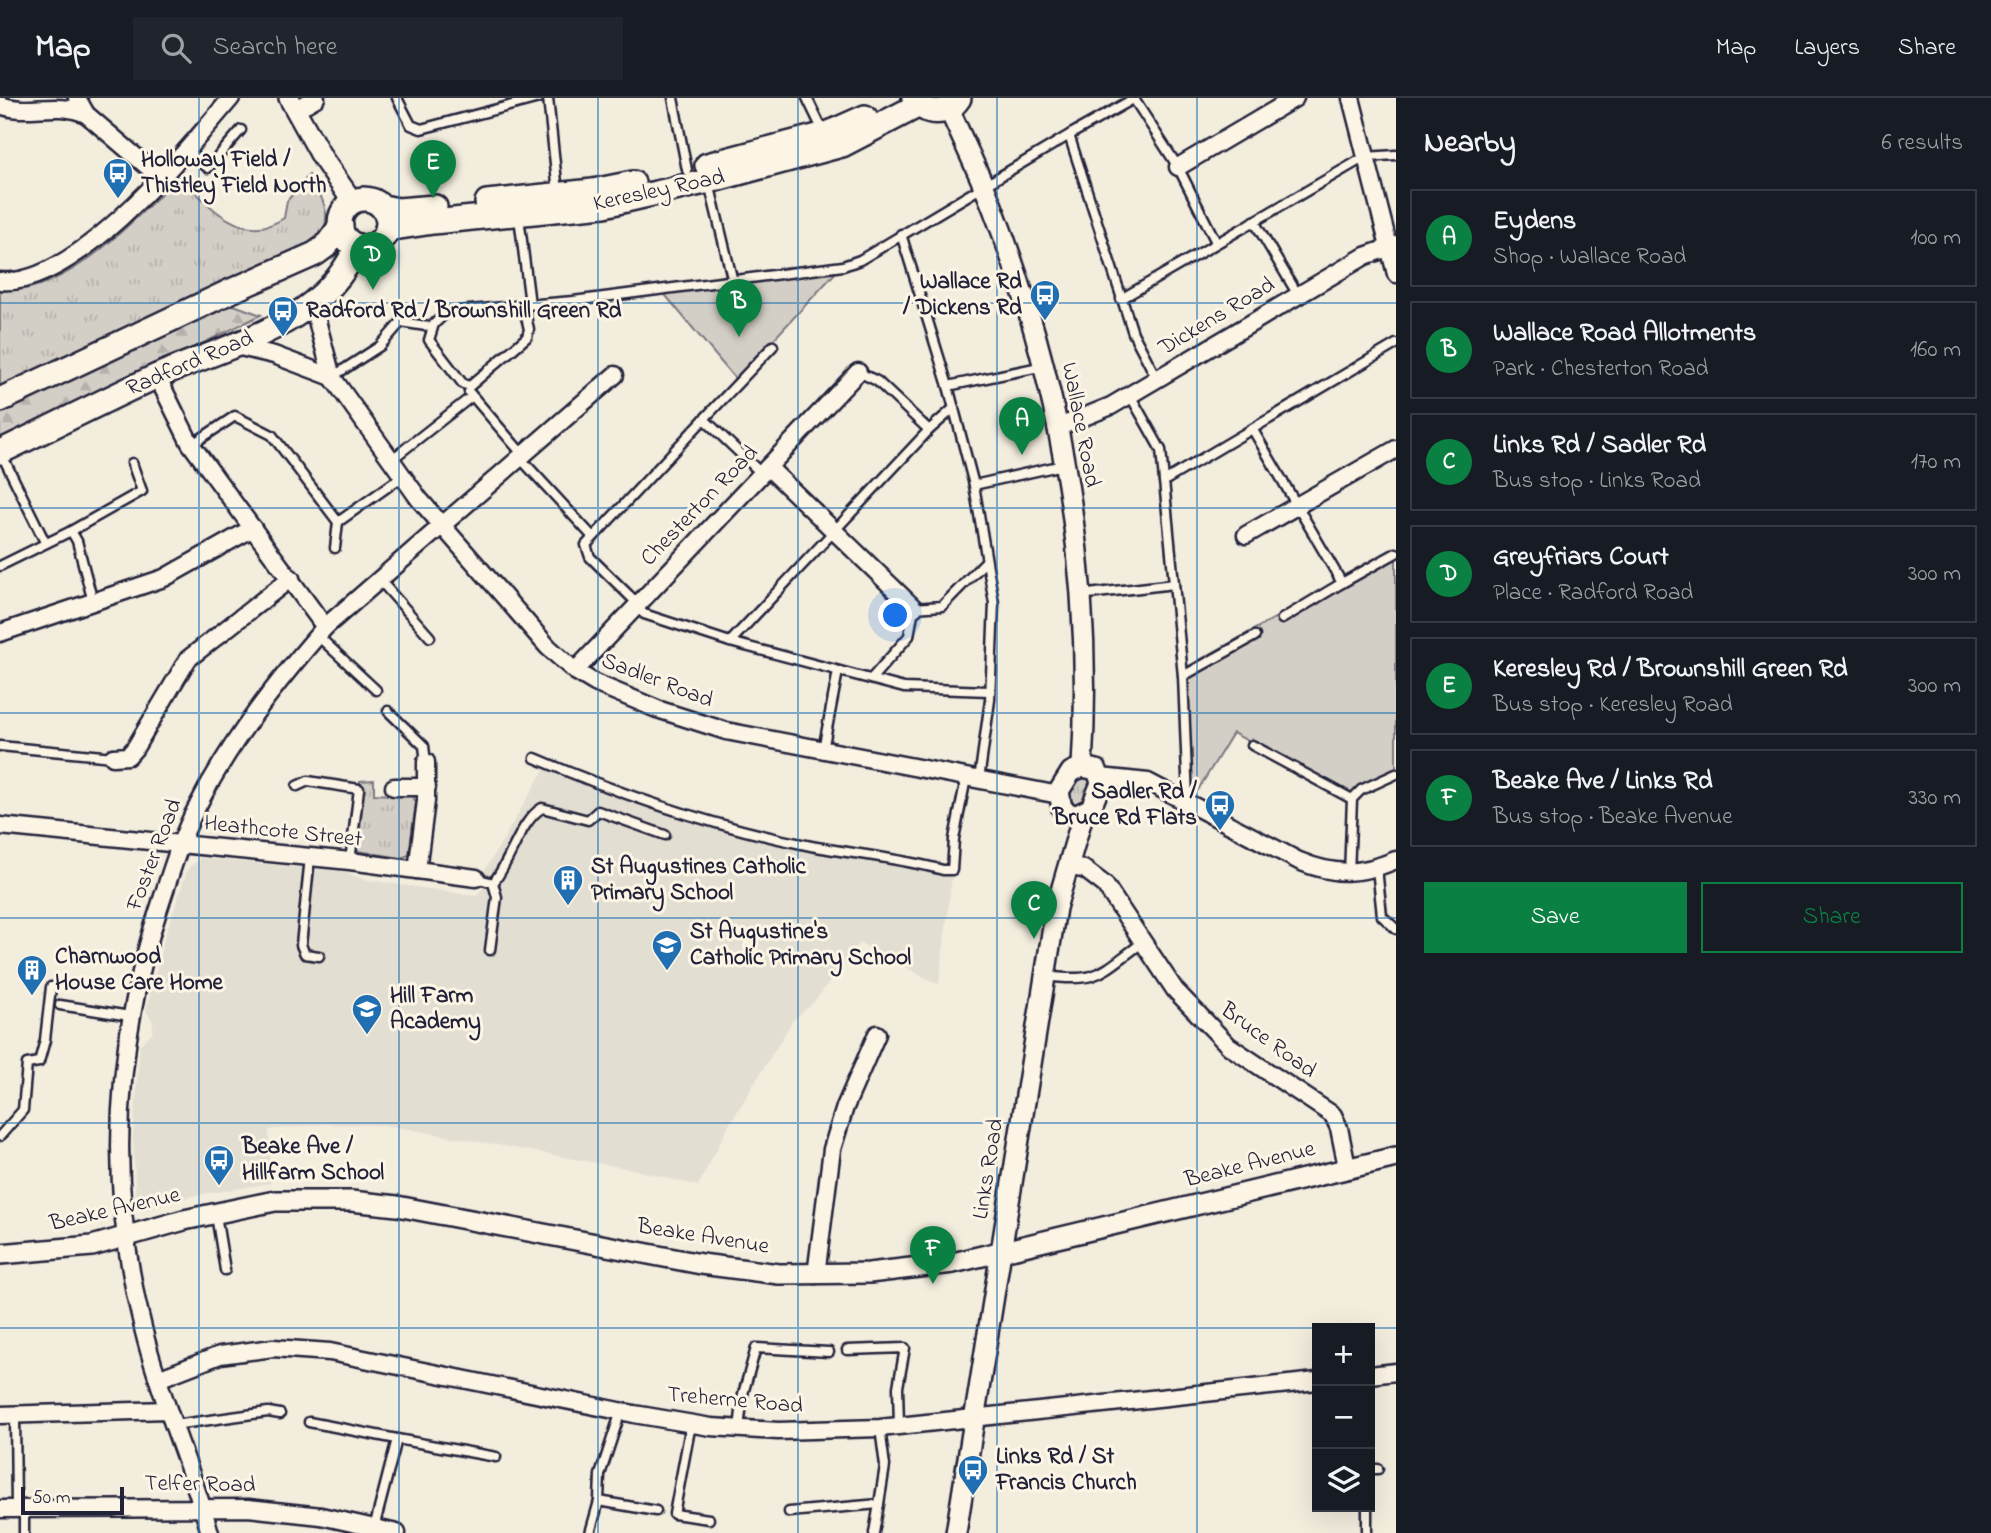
<!DOCTYPE html>
<meta charset="utf-8">
<style>
:root{--surface:#171b24;--page:#20242c;--text:#f1f3f6;--muted:#9ea1a6;--line:#363941;--accent:#0b8043}
body{margin:0;font-family:"Indie Flower",sans-serif;background:var(--page);color:var(--text)}
.controls{position:absolute;right:21px;bottom:21px;display:grid;overflow:hidden;border-radius:0px;box-shadow:0 7px 28px #0002}
.controls button{width:63px;height:63px;display:grid;place-items:center;padding:0;border:0;border-bottom:2px solid var(--line);background:var(--surface);color:var(--text);font:35px sans-serif}
.scale{position:absolute;left:21px;bottom:18px;width:103px;box-sizing:border-box;padding-left:7px;border:4px solid #22223b;border-top:0;font-size:19px;line-height:24px;white-space:nowrap;color:#22223b;-webkit-text-stroke:5px #fcf5e5;paint-order:stroke}
.you{position:absolute;left:896px;top:518px;width:24px;height:24px;margin:-18px;border:5px solid #fff;border-radius:50%;background:#1a73e8;box-shadow:0 0 0 10px #1a73e833}
.badge{display:grid;place-items:center;width:46px;height:46px;border-radius:50%;background:var(--accent);color:#fff;font-size:23px;font-weight:700}
.pin{position:absolute;translate:-50% -58px;filter:drop-shadow(0 2px 4px #0008)}
.pin::after{content:'';position:absolute;top:37px;width:24px;height:21px;background:inherit;clip-path:polygon(0 0,100% 0,50% 100%)}
.list{margin:0;padding:0;list-style:none}
h2{display:flex;justify-content:space-between;align-items:center;height:91px;margin:0;padding:0 28px;font-size:30px}
h2 small{font-size:23px;font-weight:400;color:var(--muted)}
.list li{display:grid;grid-template-columns:46px 1fr auto;gap:21px;align-items:center;box-sizing:border-box;height:98px;margin:0 14px 14px;padding:0 14px;border:2px solid var(--line);border-radius:0px}
.list b{display:block;font-size:26px;white-space:nowrap}
.list p{margin:0;font-size:23px;white-space:nowrap;color:var(--muted)}
.list em{font-size:23px;font-style:normal;color:var(--muted)}
.actions{display:flex;gap:14px;padding:21px 28px}
.actions a{flex:1;padding:16px 0;border:2px solid var(--accent);border-radius:0px;text-align:center;font-size:24px;color:var(--accent)}
.actions .main{background:var(--accent);color:#fff}
.icon{flex:none;width:38px;height:38px;fill:none;stroke:currentColor;stroke-width:2;stroke-linecap:round;stroke-linejoin:round}
.map{position:relative;flex:none;width:1396px;height:1435px;overflow:hidden}
header{display:flex;align-items:center;gap:42px;box-sizing:border-box;height:98px;padding:0 35px;background:var(--surface);border-bottom:2px solid var(--line)}
header strong{font-size:33px}
nav{display:flex;gap:38px;margin-inline-start:auto;font-size:24px}
.search{width:490px;height:63px;background:var(--page);display:flex;align-items:center;gap:18px;box-sizing:border-box;padding:0 24px;border-radius:0px;color:var(--muted);font-size:26px}
main{display:flex}
aside{flex:1;background:var(--surface)}
.map>svg:first-child{display:block}
.built{fill:#e3ded2}
.grass{fill:url(#grass-tufts);stroke:#7b7880;stroke-width:2}
.forest{fill:url(#forest-firs);stroke:#7b7880;stroke-width:2}
.garden{fill:#d4cfc6;stroke:#7b7880;stroke-width:2}
.lines{fill:none;stroke-linecap:round;stroke-linejoin:round}
.service-casing{stroke:#22223b;stroke-width:13}
.minor-casing{stroke:#22223b;stroke-width:21}
.tertiary-casing{stroke:#22223b;stroke-width:24}
.secondary-casing{stroke:#22223b;stroke-width:28}
.service{stroke:#fcf5e5;stroke-width:8}
.minor{stroke:#fcf5e5;stroke-width:16}
.tertiary{stroke:#fcf5e5;stroke-width:19}
.secondary{stroke:#fcf5e5;stroke-width:23}
.grid{fill:none;stroke:#1f6fb2;stroke-width:2;stroke-opacity:0.55}
.labels{text-anchor:middle;dominant-baseline:central;stroke-width:6;stroke-linejoin:round;paint-order:stroke}
.poi-label{font-size:23px;font-weight:bold;fill:#22223b;stroke:#fcf5e5;text-anchor:start}
.street-label{font-size:23px;fill:#22223b;stroke:#fcf5e5}
</style>
<header>
<strong>Map</strong>
<div class="search"><svg class="icon" aria-label="search" viewBox="0 0 24 24"><circle cx="10" cy="10" r="6"/><path d="M15 15l6 6"/></svg>Search here</div>
<nav><a>Map</a><a>Layers</a><a>Share</a></nav>
</header>
<main>
<div class="map">
<svg width="1396" height="1435" viewBox="0 0 1396 1435">
<defs>
<pattern id="grass-tufts" width="24" height="20" patternUnits="userSpaceOnUse" patternTransform="scale(1.75)"><rect width="24" height="20" fill="#d4cfc6"/><path d="M3 7l-1-3M5 7V3M7 7l1-3M15 17l-1-3M17 17v-4M19 17l1-3" fill="none" stroke="#b6b1ab"/></pattern>
<pattern id="forest-firs" width="22" height="20" patternUnits="userSpaceOnUse" patternTransform="scale(1.75)"><rect width="22" height="20" fill="#d4cfc6"/><path d="M5 1l3.5 6h-7zM16 11l3.5 6h-7z" fill="#b6b1ab"/></pattern>
</defs>
<rect width="100%" height="100%" fill="#f3edde"/>
<filter id="ink" filterUnits="userSpaceOnUse"><feTurbulence type="fractalNoise" baseFrequency=".0143" numOctaves="2"/><feDisplacementMap in="SourceGraphic" scale="14" xChannelSelector="R" yChannelSelector="G"/><feConvolveMatrix kernelMatrix="1 2 1 2 8 2 1 2 1" color-interpolation-filters="sRGB"/></filter>
<g filter="url(#ink)">
<polygon class="built" points="545,670 560,671 595,689 646,708 718,730 952,778 939,887 860,845 812,906 793,922 729,1027 698,1088 636,1072 409,1031 381,1027 325,1026 269,1032 271,1085 192,1098 143,1113 136,1109 133,1039 140,946 152,935 153,923 146,913 164,841 188,770 201,760 346,774 362,781 476,798 483,790 485,772"/>
<g class="grass">
<path d="M 309,77 C 326,106 336,123 312,150 L 0,289 L 0,193 C 11,192 23,192 33,189 C 92,172 136,117 181,78 C 207,107 242,148 284,120 L 287,103 Z"/>
<polygon points="1082,676 1093,679 1084,705 1072,708 1067,694"/>
<polygon points="374,682 374,696 412,698 416,704 409,757 401,760 352,752 360,683"/>
</g>
<polygon class="forest" points="231,206 261,217 0,344 0,308"/>
<g class="garden">
<polygon points="831,167 837,173 736,282 661,192 786,169"/>
<polygon points="1396,452 1396,678 1349,696 1233,635 1198,692 1185,685 1180,573"/>
</g>
<g class="lines">
<g class="service-casing">
<g id="service">
<polyline points="397,0 411,27 421,31 539,0"/>
<polyline points="548,0 558,94"/>
<polyline points="673,0 687,72"/>
<polyline points="807,0 823,33"/>
<polyline points="1135,0 1071,36 1070,40 1133,235 1157,281"/>
<polyline points="1134,1 1178,69 1216,144"/>
<polyline points="187,52 208,70 241,32"/>
<polyline points="709,85 733,184"/>
<polyline points="519,119 530,206"/>
<polyline points="1254,123 1298,197"/>
<polyline points="901,136 948,288 974,387 994,505 990,602 979,682"/>
<polyline points="1121,201 1365,59 1396,57"/>
<polyline points="523,207 529,231 527,239 470,288 463,286 429,242 434,226 447,214 573,203 843,168 860,162 1071,36"/>
<polyline points="858,274 877,283 929,332"/>
<polyline points="332,279 380,248 401,224 432,229"/>
<polyline points="948,288 1044,268"/>
<polyline points="469,294 524,358"/>
<polyline points="1130,297 1161,352 1183,578 1188,703"/>
<polyline points="1253,332 1342,485 1282,521"/>
<polyline points="191,347 235,318 272,337 338,424"/>
<polyline points="1,355 45,444"/>
<polyline points="521,361 592,438"/>
<polyline points="391,362 471,299"/>
<polyline points="762,376 704,321 773,248"/>
<polyline points="1164,383 1396,246"/>
<polyline points="974,387 1063,367"/>
<polyline points="71,433 142,393 132,365"/>
<polyline points="335,450 338,424 403,378"/>
<polyline points="0,468 71,433 77,443 93,504"/>
<polyline points="378,480 430,539"/>
<polyline points="1342,485 1396,455"/>
<polyline points="1080,497 1174,486"/>
<polyline points="638,506 590,459 586,447 704,321"/>
<polyline points="636,508 644,516 730,544 904,590 989,593"/>
<polyline points="317,537 376,592"/>
<polyline points="730,544 929,332 954,310"/>
<polyline points="1183,578 1255,538"/>
<polyline points="871,581 909,538 914,510 942,508 986,463"/>
<polyline points="388,613 424,648 426,664"/>
<polyline points="1252,647 1352,701"/>
<polyline points="0,648 113,659"/>
<polyline points="823,652 838,573"/>
<path d="M 535,660 C 624,698 715,729 811,748 C 854,756 900,760 943,772 L 952,772 L 954,741 L 966,680"/>
<polyline points="297,688 308,683 359,691 350,763"/>
<polyline points="310,759 301,847 305,856 319,858"/>
<polyline points="1377,770 1382,818 1396,831"/>
<polyline points="1349,776 1352,701 1361,692 1396,676"/>
<polyline points="476,780 493,785 497,799 490,852"/>
<path d="M 493,785 C 511,763 520,723 542,710 L 588,722 L 598,713 L 665,737"/>
<path d="M 1045,878 C 1099,885 1099,876 1142,845"/>
<polyline points="60,907 130,918"/>
<polyline points="0,1038 23,1012 27,966 39,964 45,942 51,889"/>
<polyline points="216,1117 225,1172"/>
<polyline points="847,1252 905,1250 898,1289 899,1328"/>
<polyline points="15,1317 16,1411"/>
<polyline points="309,1324 397,1341 374,1430"/>
<polyline points="691,1326 674,1416 709,1421"/>
<polyline points="174,1327 268,1314 280,1316"/>
<polyline points="739,1331 743,1296 756,1250 829,1254"/>
<polyline points="397,1341 496,1359"/>
<polyline points="1370,1371 1378,1371"/>
<polyline points="599,1403 600,1377 621,1313"/>
<polyline points="24,1410 24,1435"/>
<polyline points="789,1414 879,1406 885,1368 880,1330"/>
<polyline points="590,1435 599,1403 656,1413"/>
<polyline points="874,1435 879,1406"/>
<polyline points="1367,1435 1367,1409"/>
</g>
</g>
<g class="minor-casing">
<g id="minor">
<polyline points="77,0 86,16 162,81"/>
<polyline points="1351,0 1396,176"/>
<path d="M 0,7 C 31,18 53,2 86,16"/>
<polyline points="295,12 316,0"/>
<polyline points="1178,69 1295,0"/>
<path d="M 0,183 C 74,191 187,52 231,0"/>
<polyline points="309,207 316,219 332,279 419,401 548,549 575,573 595,585 657,611 726,633 1059,697"/>
<polyline points="236,248 274,257 332,279"/>
<polyline points="157,278 190,345 325,529"/>
<polyline points="1059,329 1111,308 1365,158 1396,147"/>
<polyline points="768,369 914,510"/>
<polyline points="1246,437 1396,351"/>
<polyline points="0,535 164,480 253,430"/>
<polyline points="575,573 858,274"/>
<polyline points="113,659 128,658 135,650 188,561 291,480"/>
<path d="M 1100,679 L 1148,684 L 1299,763 C 1335,778 1360,777 1396,762"/>
<polyline points="394,689 427,689"/>
<polyline points="0,728 350,763 476,780"/>
<polyline points="1067,769 1084,771 1105,787 1175,892 1229,948 1333,1017 1339,1030 1347,1069"/>
<polyline points="417,772 426,703 426,664"/>
<polyline points="816,1177 832,1051 845,1009 877,936"/>
<polyline points="1370,1277 1396,1274"/>
<polyline points="158,1281 220,1257 273,1250 330,1254 634,1316 711,1329 778,1333 880,1330 1317,1283"/>
<polyline points="0,1317 168,1312"/>
<polyline points="0,1411 248,1410 321,1418 397,1435"/>
<path d="M 210,1435 C 191,1367 161,1303 144,1234 C 106,1087 114,941 163,798 C 173,768 182,737 197,709 C 231,642 276,585 325,529 L 615,277"/>
</g>
</g>
<g class="tertiary-casing">
<g id="tertiary">
<polyline points="289,0 323,61 352,103"/>
<path d="M 949,11 C 964,45 981,79 994,113 C 1062,289 1094,480 1082,669"/>
<polygon points="1082,669 1097,672 1101,685 1091,710 1075,718 1062,711 1059,693 1071,674"/>
<polyline points="0,1156 92,1148 184,1122 275,1103 351,1103 397,1108 701,1166 779,1176 869,1175 953,1165 1396,1059"/>
<polyline points="956,1435 1056,810 1083,717"/>
</g>
</g>
<g class="secondary-casing">
<g id="secondary">
<path d="M 914,0 C 926,18 947,18 959,0"/>
<polyline points="707,67 829,35 865,19"/>
<circle cx="364" cy="125" r="24"/>
<polyline points="487,104 593,93 633,85"/>
<polyline points="383,109 398,112 435,109"/>
<polyline points="387,131 433,124 604,107 709,83 842,47 919,7"/>
<polyline points="0,302 231,193 315,156 326,148 341,128"/>
<path d="M 0,354 C 52,329 103,303 155,279 C 226,247 323,228 357,148"/>
</g>
</g>
<use href="#service" class="service"/>
<use href="#minor" class="minor"/>
<use href="#tertiary" class="tertiary"/>
<use href="#secondary" class="secondary"/>
</g>
</g>
<path class="grid" d="M 199,0 L 199,1435M 399,0 L 399,1435M 598,0 L 598,1435M 798,0 L 798,1435M 997,0 L 997,1435M 1197,0 L 1197,1435M 0,205 L 1396,205M 0,410 L 1396,410M 0,615 L 1396,615M 0,820 L 1396,820M 0,1025 L 1396,1025M 0,1230 L 1396,1230"/>
<defs>
<g id="bus-pin" transform="scale(1.575)"><path d="M0 17L-7.5 6A9.5 9.5 0 1 1 7.5 6Z" fill="#1f6fb2" stroke="#fcf5e5"/><path d="M-5-6H5V4H4V6H2V4H-2V6H-4V4H-5ZM-3.5-4V0h7V-4ZM-3.5 1.2v1.5H-2V1.2ZM2 1.2v1.5H3.5V1.2Z" fill="#fff"/></g>
<g id="building-pin" transform="scale(1.575)"><path d="M0 17L-7.5 6A9.5 9.5 0 1 1 7.5 6Z" fill="#1f6fb2" stroke="#fcf5e5"/><path d="M-4-6H4V6H1V3H-1V6H-4ZM-2.5-4.3h1.7v1.8h-1.7ZM.8-4.3h1.7v1.8H.8ZM-2.5-1h1.7V.8h-1.7ZM.8-1h1.7V.8H.8Z" fill="#fff"/></g>
<g id="school-pin" transform="scale(1.575)"><path d="M0 17L-7.5 6A9.5 9.5 0 1 1 7.5 6Z" fill="#1f6fb2" stroke="#fcf5e5"/><path d="M0-5L7-2L0 1L-7-2ZM-4 1L0 2.5L4 1V4Q0 6-4 4Z" fill="#fff"/></g>
</defs>
<g fill-rule="evenodd">
<use href="#bus-pin" x="118" y="75"/>
<use href="#bus-pin" x="1045" y="197"/>
<use href="#bus-pin" x="283" y="213"/>
<use href="#bus-pin" x="1220" y="707"/>
<use href="#building-pin" x="568" y="782"/>
<use href="#school-pin" x="667" y="847"/>
<use href="#building-pin" x="32" y="872"/>
<use href="#school-pin" x="367" y="911"/>
<use href="#bus-pin" x="219" y="1062"/>
<use href="#bus-pin" x="973" y="1372"/>
</g>
<g class="labels">
<g class="poi-label">
<text x="141" y="62">Holloway Field /<tspan x="141" dy="26">Thistley Field North</tspan></text>
<text x="1022" y="184" text-anchor="end">Wallace Rd<tspan x="1022" dy="26">/ Dickens Rd</tspan></text>
<text x="306" y="213">Radford Rd / Brownshill Green Rd</text>
<text x="1197" y="694" text-anchor="end">Sadler Rd /<tspan x="1197" dy="26">Bruce Rd Flats</tspan></text>
<text x="591" y="769">St Augustines Catholic<tspan x="591" dy="26">Primary School</tspan></text>
<text x="690" y="834">St Augustine's<tspan x="690" dy="26">Catholic Primary School</tspan></text>
<text x="55" y="859">Charnwood<tspan x="55" dy="26">House Care Home</tspan></text>
<text x="390" y="898">Hill Farm<tspan x="390" dy="26">Academy</tspan></text>
<text x="242" y="1049">Beake Ave /<tspan x="242" dy="26">Hillfarm School</tspan></text>
<text x="996" y="1359">Links Rd / St<tspan x="996" dy="26">Francis Church</tspan></text>
</g>
<g class="street-label">
<text transform="translate(659 93) rotate(-12)">Keresley Road</text>
<text transform="translate(1217 219) rotate(-31)">Dickens Road</text>
<text transform="translate(190 266) rotate(-23)">Radford Road</text>
<text transform="translate(1080 327) rotate(79)">Wallace Road</text>
<text transform="translate(700 408) rotate(-46)">Chesterton Road</text>
<text transform="translate(657 583) rotate(21)">Sadler Road</text>
<text transform="translate(283 734) rotate(6)">Heathcote Street</text>
<text transform="translate(155 757) rotate(-69)">Foster Road</text>
<text transform="translate(1268 943) rotate(36)">Bruce Road</text>
<text transform="translate(1250 1067) rotate(-14)">Beake Avenue</text>
<text transform="translate(989 1071) rotate(-81)">Links Road</text>
<text transform="translate(115 1112) rotate(-13)">Beake Avenue</text>
<text transform="translate(703 1139) rotate(9)">Beake Avenue</text>
<text transform="translate(735 1303) rotate(5)">Treherne Road</text>
<text transform="translate(200 1387) rotate(1)">Telfer Road</text>
</g>
</g>
</svg>
<div class="controls">
<button>+</button>
<button>−</button>
<button><svg class="icon" aria-label="layers" viewBox="0 0 24 24"><path d="M12 4l9 5-9 5-9-5zM3 14l9 5 9-5"/></svg></button>
</div>
<div class="scale">50 m</div>
<div class="you"></div>
<div class="pin badge" style="left:1022px;top:357px">A</div>
<div class="pin badge" style="left:739px;top:239px">B</div>
<div class="pin badge" style="left:1034px;top:841px">C</div>
<div class="pin badge" style="left:373px;top:192px">D</div>
<div class="pin badge" style="left:433px;top:100px">E</div>
<div class="pin badge" style="left:933px;top:1186px">F</div>
</div>
<aside>
<h2>Nearby<small>6 results</small></h2>
<ul class="list">
<li><span class="badge">A</span><div><b>Eydens</b><p>Shop · Wallace Road</p></div><em>100 m</em></li>
<li><span class="badge">B</span><div><b>Wallace Road Allotments</b><p>Park · Chesterton Road</p></div><em>160 m</em></li>
<li><span class="badge">C</span><div><b>Links Rd / Sadler Rd</b><p>Bus stop · Links Road</p></div><em>170 m</em></li>
<li><span class="badge">D</span><div><b>Greyfriars Court</b><p>Place · Radford Road</p></div><em>300 m</em></li>
<li><span class="badge">E</span><div><b>Keresley Rd / Brownshill Green Rd</b><p>Bus stop · Keresley Road</p></div><em>300 m</em></li>
<li><span class="badge">F</span><div><b>Beake Ave / Links Rd</b><p>Bus stop · Beake Avenue</p></div><em>330 m</em></li>
</ul>
<div class="actions"><a class="main">Save</a><a>Share</a></div>
</aside>
</main>
